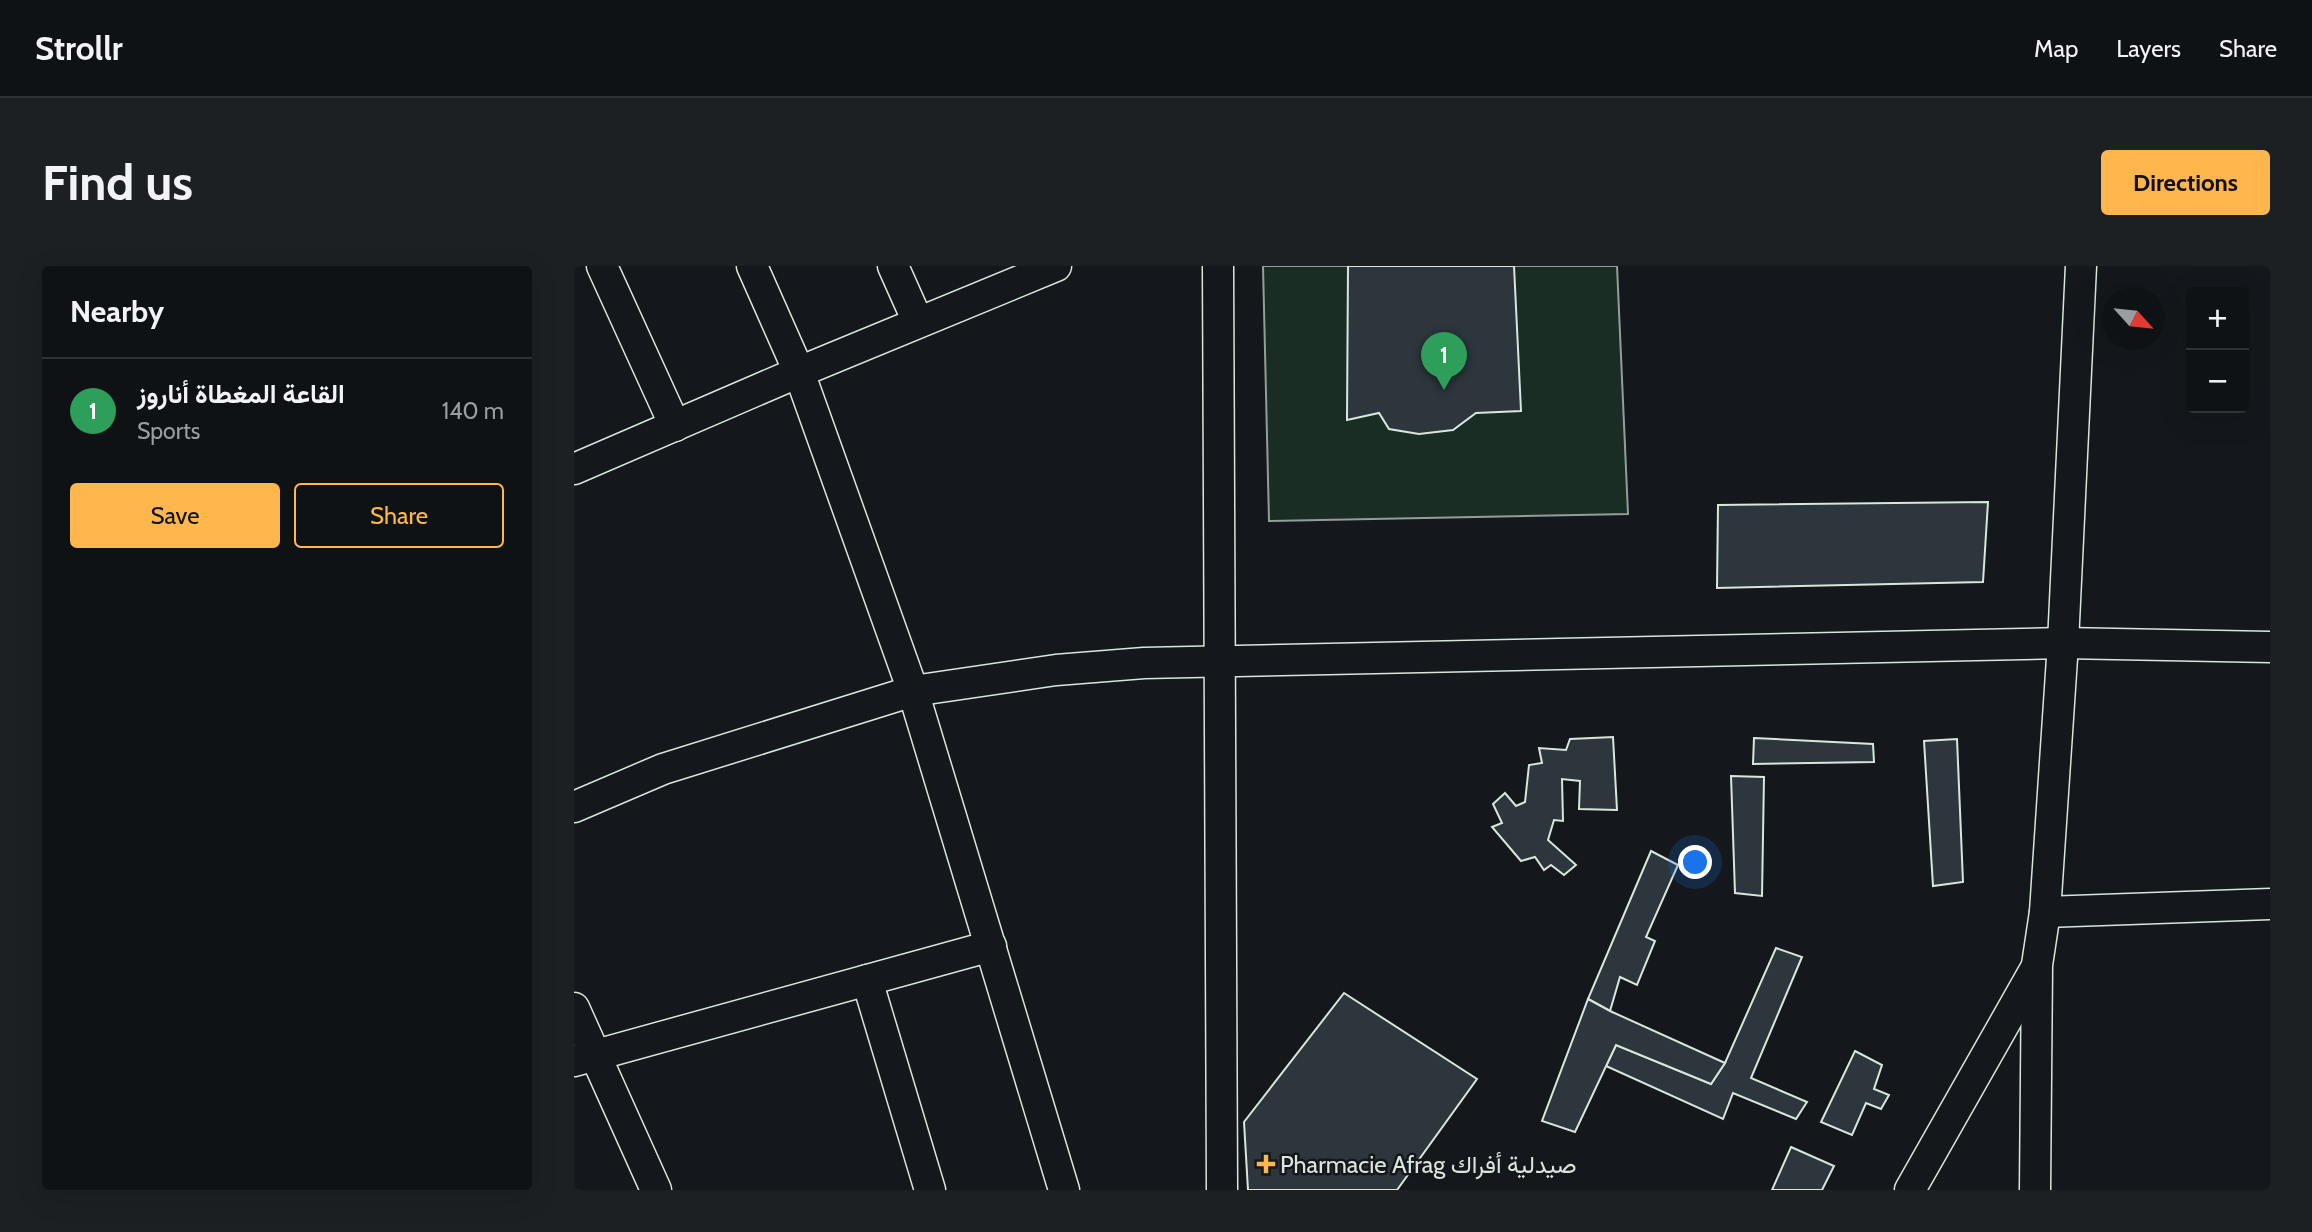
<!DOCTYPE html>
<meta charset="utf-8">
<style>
:root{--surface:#0f1215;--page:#1d2022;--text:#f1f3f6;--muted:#9b9ea0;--line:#2f3234;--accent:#ffb74d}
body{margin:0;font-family:Cabin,Vazirmatn,sans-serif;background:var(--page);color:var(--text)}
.controls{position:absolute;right:21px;top:21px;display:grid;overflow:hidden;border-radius:7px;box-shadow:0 7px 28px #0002}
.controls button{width:63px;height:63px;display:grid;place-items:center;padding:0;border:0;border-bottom:2px solid var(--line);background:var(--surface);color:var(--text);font:35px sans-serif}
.compass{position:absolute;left:1528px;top:21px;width:63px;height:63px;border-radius:50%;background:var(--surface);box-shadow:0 7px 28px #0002;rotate:117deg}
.you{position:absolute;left:1122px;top:597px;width:24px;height:24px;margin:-18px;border:5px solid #fff;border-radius:50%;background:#1a73e8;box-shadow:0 0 0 10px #1a73e833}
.badge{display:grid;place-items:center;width:46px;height:46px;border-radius:50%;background:var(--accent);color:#fff;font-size:23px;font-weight:700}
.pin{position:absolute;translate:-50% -58px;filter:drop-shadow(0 2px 4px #0008)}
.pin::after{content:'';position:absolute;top:37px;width:24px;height:21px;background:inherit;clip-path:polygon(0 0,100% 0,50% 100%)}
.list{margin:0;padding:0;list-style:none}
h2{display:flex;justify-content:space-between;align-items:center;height:91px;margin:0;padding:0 28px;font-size:30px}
h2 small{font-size:23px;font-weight:400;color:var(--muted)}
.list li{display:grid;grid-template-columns:46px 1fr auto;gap:21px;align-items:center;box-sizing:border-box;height:105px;padding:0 28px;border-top:2px solid var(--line)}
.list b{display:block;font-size:26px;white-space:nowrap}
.list p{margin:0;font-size:23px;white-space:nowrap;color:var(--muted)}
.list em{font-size:23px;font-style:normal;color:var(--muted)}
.actions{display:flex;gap:14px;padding:21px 28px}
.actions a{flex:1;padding:16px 0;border:2px solid var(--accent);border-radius:7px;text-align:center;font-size:24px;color:var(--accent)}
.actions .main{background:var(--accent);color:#111}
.map{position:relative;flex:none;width:1696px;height:924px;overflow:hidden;border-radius:7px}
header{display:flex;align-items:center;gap:42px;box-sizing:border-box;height:98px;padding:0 35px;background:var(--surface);border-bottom:2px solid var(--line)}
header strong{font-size:33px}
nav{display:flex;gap:38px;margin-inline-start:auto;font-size:24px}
.intro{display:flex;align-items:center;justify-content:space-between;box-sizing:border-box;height:168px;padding:0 42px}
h1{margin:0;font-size:49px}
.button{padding:18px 32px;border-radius:7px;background:var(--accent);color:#111;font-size:24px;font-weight:700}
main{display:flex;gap:42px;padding:0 42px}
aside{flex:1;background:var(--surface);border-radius:7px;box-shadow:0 7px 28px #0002}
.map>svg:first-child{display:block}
.grass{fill:#1a2d24;stroke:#939e99;stroke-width:2}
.building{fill:#2c363c;stroke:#d8e6dc;stroke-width:2}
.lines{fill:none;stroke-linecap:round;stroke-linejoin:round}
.minor-casing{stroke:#d8e6dc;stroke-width:33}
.minor{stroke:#14181c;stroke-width:30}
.poi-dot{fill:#ffb74d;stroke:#14181c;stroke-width:2.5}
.labels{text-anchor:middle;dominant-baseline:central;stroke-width:5;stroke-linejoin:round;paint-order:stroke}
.poi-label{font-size:24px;fill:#d8e6dc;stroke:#14181c;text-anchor:start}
</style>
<header>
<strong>Strollr</strong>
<nav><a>Map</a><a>Layers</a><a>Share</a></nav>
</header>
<div class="intro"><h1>Find us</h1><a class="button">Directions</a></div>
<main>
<aside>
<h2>Nearby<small></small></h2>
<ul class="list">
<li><span class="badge" style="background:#2e9e5b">1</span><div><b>القاعة المغطاة أناروز</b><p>Sports</p></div><em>140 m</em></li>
</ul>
<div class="actions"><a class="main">Save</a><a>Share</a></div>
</aside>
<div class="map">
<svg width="1696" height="924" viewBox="0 0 1696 924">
<rect width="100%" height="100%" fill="#14181c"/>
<polygon class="grass" points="689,0 1043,0 1054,248 695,255"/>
<g class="building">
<polygon points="774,0 940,0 947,145 902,147 879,164 845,168 815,163 805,147 773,154"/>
<polygon points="1414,236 1409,316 1143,322 1144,239"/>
<polygon points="1039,471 1043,544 1005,543 1006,515 988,513 989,555 980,554 974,574 1002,599 990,609 977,599 970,604 961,591 947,595 918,561 928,557 919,538 931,527 942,540 951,536 955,499 968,497 965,482 992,484 996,473"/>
<polygon points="1180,472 1299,478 1300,496 1179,498"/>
<polygon points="1383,473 1389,616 1359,620 1350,475"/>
<polygon points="1157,510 1190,511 1188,630 1161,627"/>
<polygon points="1077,585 1104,599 1072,671 1081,675 1063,719 1046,711 1036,745 1014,733"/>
<polygon points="1202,682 1228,691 1177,812 1233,836 1222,853 1159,827 1149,853 1032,800 1042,779 1137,818 1151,797"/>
<polygon points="770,727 903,813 823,924 674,924 670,856"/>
<polygon points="1014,733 1036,745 1151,797 1137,818 1042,779 1001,866 968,855"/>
<polygon points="1281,785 1308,799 1300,823 1315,829 1307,843 1292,837 1278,869 1247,856"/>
<polygon points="1217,881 1260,900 1248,924 1198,924"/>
</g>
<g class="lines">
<g class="minor-casing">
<g id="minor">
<polyline points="28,0 101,160"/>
<polyline points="178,0 225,106 339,425 490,924"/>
<polyline points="319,0 344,56"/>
<polyline points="644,0 648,924"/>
<polyline points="0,203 225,106 482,0"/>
<polyline points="0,541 89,503 339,425 482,404 570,397 1489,377 1696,381"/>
<polyline points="1471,646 1696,638"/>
<polyline points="293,714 356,924"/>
<polyline points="0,742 82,924"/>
<polyline points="0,795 417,680"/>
<polyline points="1336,924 1462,702"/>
<polyline points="1461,924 1463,699 1471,646 1489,377 1507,0"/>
</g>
</g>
<use href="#minor" class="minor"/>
</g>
<path class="poi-dot" d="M688.5 887.5h7v7h7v7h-7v7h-7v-7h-7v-7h7z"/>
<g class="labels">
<g class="poi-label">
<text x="706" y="898">Pharmacie Afrag صيدلية أفراك</text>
</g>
</g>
</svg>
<div class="controls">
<button>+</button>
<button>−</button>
</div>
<svg class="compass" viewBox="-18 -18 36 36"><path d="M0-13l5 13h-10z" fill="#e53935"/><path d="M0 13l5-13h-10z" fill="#9b9ea0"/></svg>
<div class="you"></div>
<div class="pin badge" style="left:870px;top:124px;background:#2e9e5b">1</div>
</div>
</main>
